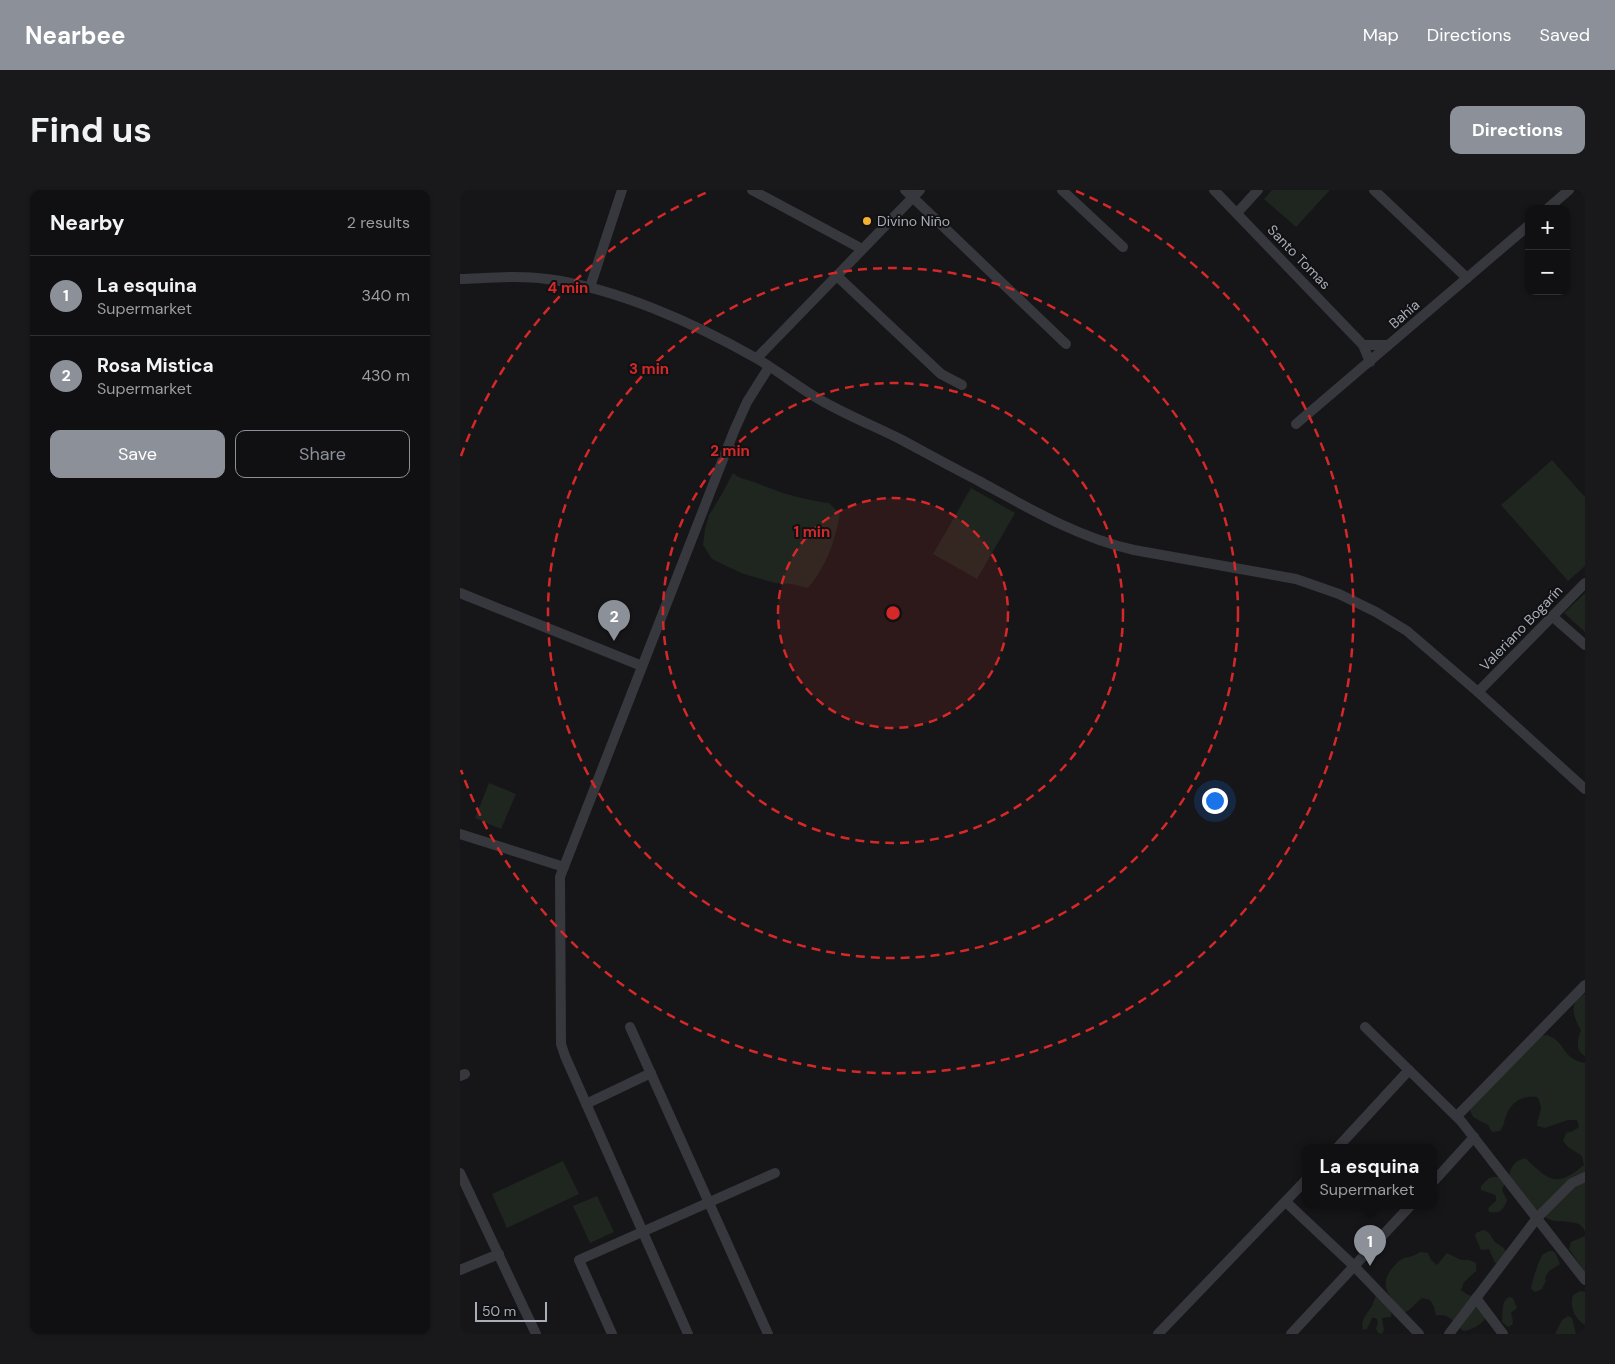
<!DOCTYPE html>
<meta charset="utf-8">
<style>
:root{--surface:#101012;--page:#19191b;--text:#f1f3f6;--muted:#9c9d9f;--line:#303032;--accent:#8c9099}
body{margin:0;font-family:"DM Sans",sans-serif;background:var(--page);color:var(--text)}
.controls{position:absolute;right:15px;top:15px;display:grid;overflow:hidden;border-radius:10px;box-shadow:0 1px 4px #0004}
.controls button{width:45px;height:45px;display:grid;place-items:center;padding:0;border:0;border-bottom:1px solid var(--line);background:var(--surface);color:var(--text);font:25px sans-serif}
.scale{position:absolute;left:15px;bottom:12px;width:72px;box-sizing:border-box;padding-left:5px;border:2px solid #a8adb8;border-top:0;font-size:14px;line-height:18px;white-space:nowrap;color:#a8adb8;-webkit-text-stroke:4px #111113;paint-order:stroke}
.you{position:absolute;left:754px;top:610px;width:18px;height:18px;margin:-12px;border:4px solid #fff;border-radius:50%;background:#1a73e8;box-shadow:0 0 0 8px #1a73e833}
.badge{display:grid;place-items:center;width:32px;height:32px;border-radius:50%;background:var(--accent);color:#fff;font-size:16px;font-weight:700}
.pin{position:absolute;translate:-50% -41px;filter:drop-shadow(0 1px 2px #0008)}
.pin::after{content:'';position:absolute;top:26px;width:18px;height:15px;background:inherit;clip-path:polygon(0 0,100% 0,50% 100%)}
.popup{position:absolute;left:842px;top:954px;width:135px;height:65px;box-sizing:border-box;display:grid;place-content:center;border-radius:10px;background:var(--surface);filter:drop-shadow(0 1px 4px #0005);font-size:16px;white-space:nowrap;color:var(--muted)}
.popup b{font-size:19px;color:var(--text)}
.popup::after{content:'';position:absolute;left:50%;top:100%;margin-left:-10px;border:10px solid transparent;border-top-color:var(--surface)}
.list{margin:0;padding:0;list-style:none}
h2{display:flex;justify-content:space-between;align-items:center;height:65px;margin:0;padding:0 20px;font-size:21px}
h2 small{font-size:16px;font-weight:400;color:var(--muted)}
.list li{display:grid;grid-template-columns:32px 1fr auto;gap:15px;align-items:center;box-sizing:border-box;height:80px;padding:0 20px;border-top:1px solid var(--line)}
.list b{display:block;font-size:19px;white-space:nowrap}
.list p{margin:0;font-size:16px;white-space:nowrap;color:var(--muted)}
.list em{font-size:16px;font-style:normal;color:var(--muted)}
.actions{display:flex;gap:10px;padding:15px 20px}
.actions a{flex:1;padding:11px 0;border:1px solid var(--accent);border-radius:10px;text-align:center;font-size:18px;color:var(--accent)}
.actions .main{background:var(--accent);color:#fff}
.map{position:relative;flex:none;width:1125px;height:1144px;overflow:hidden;border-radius:10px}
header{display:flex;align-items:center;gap:30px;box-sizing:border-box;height:70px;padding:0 25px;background:var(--accent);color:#fff}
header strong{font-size:24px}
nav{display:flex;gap:28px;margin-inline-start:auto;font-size:18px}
.intro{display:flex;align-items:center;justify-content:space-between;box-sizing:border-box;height:120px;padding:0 30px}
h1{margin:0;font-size:35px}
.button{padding:12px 22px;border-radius:10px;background:var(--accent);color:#fff;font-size:18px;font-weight:700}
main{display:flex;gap:30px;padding:0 30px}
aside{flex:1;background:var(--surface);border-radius:10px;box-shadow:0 1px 4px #0004}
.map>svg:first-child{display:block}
.green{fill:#1e261f}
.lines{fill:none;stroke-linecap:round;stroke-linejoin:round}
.minor{stroke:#37383d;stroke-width:10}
.ring{fill:none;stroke:#d62828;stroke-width:2.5;stroke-dasharray:9 6}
.poi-dot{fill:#f2b134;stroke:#111113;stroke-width:2}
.labels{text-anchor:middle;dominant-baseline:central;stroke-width:4;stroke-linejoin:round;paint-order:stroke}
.poi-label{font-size:14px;fill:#a8adb8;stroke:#111113;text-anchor:start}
.street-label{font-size:14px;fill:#a8adb8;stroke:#111113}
.centre{fill:#d62828;stroke:#111113;stroke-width:2.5}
.ring-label{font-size:15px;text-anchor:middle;font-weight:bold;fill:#d62828;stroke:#111113;stroke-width:4;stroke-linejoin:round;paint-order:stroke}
</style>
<header>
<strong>Nearbee</strong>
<nav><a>Map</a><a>Directions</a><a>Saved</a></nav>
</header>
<div class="intro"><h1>Find us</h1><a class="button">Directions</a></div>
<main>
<aside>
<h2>Nearby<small>2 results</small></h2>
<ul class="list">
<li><span class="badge">1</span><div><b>La esquina</b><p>Supermarket</p></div><em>340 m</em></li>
<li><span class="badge">2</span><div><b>Rosa Mistica</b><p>Supermarket</p></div><em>430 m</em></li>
</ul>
<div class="actions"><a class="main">Save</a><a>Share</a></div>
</aside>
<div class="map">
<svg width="1125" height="1144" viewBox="0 0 1125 1144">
<rect width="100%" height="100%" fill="#161618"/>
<g class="green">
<polygon points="812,0 870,0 836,37 804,9"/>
<polygon points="1092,270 1125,307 1125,376 1108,391 1041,315"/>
<path d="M 273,283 C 279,289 286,289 294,292 C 318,302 343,310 369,313 L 380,324 C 375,352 366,377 348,398 L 331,394 L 315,393 L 281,383 L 252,369 L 243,355 L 245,339 L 249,325 L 262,304 Z"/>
<polygon points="511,298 555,323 517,389 473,364"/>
<polygon points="1125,403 1125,442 1104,423"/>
<polygon points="29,593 56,604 41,639 15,628"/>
<path d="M 1125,804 L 1125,866 C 1115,860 1117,850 1121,840 C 1113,827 1108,812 1125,804 Z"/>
<path d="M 1087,845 C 1107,852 1101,869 1125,873 L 1125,1042 C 1120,1027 1102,1034 1091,1030 C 1075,1024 1059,998 1049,985 C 1052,975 1055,971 1065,968 C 1089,990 1095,999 1124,975 L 1122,966 L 1108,957 L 1103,951 L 1106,943 L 1113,941 L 1119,937 L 1117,930 L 1108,930 L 1085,938 L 1077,936 C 1078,923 1085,919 1077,907 C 1062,905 1051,912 1046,926 C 1043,934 1045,934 1040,941 L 1032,942 L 1028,935 L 1013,927 L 1010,920 L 1017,906 L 1079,846 Z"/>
<polygon points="103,971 119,1004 47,1038 32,1004"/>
<path d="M 1033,987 L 1041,987 L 1045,992 L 1042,1000 L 1047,1010 C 1044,1020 1039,1024 1029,1022 L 1028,1018 L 1036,1011 L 1036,1006 L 1033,1004 L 1021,1000 L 1021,996 L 1029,988 Z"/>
<polygon points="137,1006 154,1042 130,1053 113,1016"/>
<path d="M 1023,1040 C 1031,1042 1030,1046 1035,1052 C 1041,1057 1045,1056 1046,1064 L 1039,1073 L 1035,1073 L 1029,1059 L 1021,1060 L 1015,1046 L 1016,1043 Z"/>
<polygon points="1125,1046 1125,1082 1109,1059 1111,1052"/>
<path d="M 1089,1061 L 1093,1061 L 1096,1064 L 1100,1074 L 1089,1081 L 1085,1088 L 1086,1091 L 1082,1099 L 1075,1102 L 1071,1099 C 1073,1087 1077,1077 1082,1065 Z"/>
<path d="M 960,1062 L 968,1063 L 971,1070 L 977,1075 L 987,1063 L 1001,1070 L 1009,1070 L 1016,1073 L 1016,1081 L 1004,1092 L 1001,1100 C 1013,1111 1024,1104 1030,1122 C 1024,1132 1016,1139 1004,1141 C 992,1133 993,1124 976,1125 L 974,1117 L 970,1110 L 962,1108 C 955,1113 952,1119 944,1123 C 926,1103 916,1093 939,1071 C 945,1066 952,1068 960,1062 Z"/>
<path d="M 1120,1101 L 1125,1102 L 1125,1135 C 1115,1129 1109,1117 1113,1105 Z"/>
<path d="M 917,1104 L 932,1119 L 931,1127 L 922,1128 L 924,1140 L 922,1144 L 918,1143 L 916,1139 L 918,1132 L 916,1128 L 912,1128 L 907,1139 L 903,1140 C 900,1130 907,1124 912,1116 C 914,1112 914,1108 917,1104 Z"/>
<path d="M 1049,1107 L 1053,1108 L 1057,1118 L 1051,1123 L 1053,1131 L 1052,1135 L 1048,1137 L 1042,1132 C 1043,1123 1041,1111 1049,1107 Z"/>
<polygon points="1108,1126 1112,1128 1116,1144 1090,1144 1095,1144 1102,1130"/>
</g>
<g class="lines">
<g class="minor">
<polyline points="292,0 402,59"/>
<polyline points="445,0 606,154"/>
<polyline points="602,0 663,57"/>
<polyline points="754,0 903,155 910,172"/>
<polyline points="914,0 1007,88"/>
<polyline points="1087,19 1109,0"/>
<polyline points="777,23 798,0"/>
<polyline points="377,86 481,184 502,195"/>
<path d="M 0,89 C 29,88 58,85 87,89 C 156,98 234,133 294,167 C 319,181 340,199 364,212 C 389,226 416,237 442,250 C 468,264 493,278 519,291 C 568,318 619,348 674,360 L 836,389 L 879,404 L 916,422 L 947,441 L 1018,502 L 1125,599"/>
<polyline points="130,97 162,0"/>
<polyline points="903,155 928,155"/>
<polyline points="297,168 460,0"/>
<polyline points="836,234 1069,35"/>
<polyline points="0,403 182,476"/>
<polyline points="1092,426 1125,455"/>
<polyline points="1018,502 1125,393"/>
<polyline points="0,644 104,677"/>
<polyline points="170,837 308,1144"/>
<polyline points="905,837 1001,931 1125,1090"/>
<polyline points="0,886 5,884"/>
<polyline points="126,914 191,883"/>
<polyline points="997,926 1125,795"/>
<polyline points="878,957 949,880"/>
<polyline points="0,983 76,1144"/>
<polyline points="974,991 1014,947"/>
<polyline points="826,1012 894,1076 959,1144"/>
<polyline points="0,1080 39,1064"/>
<polyline points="1016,1108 1043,1144"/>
<polyline points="152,1144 119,1070 315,983"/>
<polyline points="228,1144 105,866 101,854 100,687 274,241 287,212 309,177"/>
<polyline points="698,1144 846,990"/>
<polyline points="831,1144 951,1015"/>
<polyline points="989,1144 1077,1028 1112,993 1125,987"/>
</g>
</g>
<circle cx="433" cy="423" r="115" fill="#d62828" fill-opacity=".12"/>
<g class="ring">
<circle cx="433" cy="423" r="115"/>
<circle cx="433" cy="423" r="230"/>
<circle cx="433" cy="423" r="345"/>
<path d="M1 266A460 460 0 0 1 250 1M616 1A460 460 0 1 1 1 580"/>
</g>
<circle class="poi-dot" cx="407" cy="31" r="5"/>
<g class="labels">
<g class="poi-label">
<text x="417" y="31">Divino Niño</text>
</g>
<g class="street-label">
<text transform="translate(839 67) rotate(46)">Santo Tomas</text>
<text transform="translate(944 124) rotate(-41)">Bahía</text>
<text transform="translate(1061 438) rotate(-46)">Valeriano Bogarín</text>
</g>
</g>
<circle cx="433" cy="423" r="8" class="centre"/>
<g class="ring-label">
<text x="108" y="103">4 min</text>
<text x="189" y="184">3 min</text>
<text x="270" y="266">2 min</text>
<text x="352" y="347">1 min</text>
</g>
</svg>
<div class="controls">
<button>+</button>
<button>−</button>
</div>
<div class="scale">50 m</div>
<div class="you"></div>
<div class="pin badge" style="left:910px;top:1076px">1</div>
<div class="popup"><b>La esquina</b>Supermarket</div>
<div class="pin badge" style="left:154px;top:451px">2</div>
</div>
</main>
